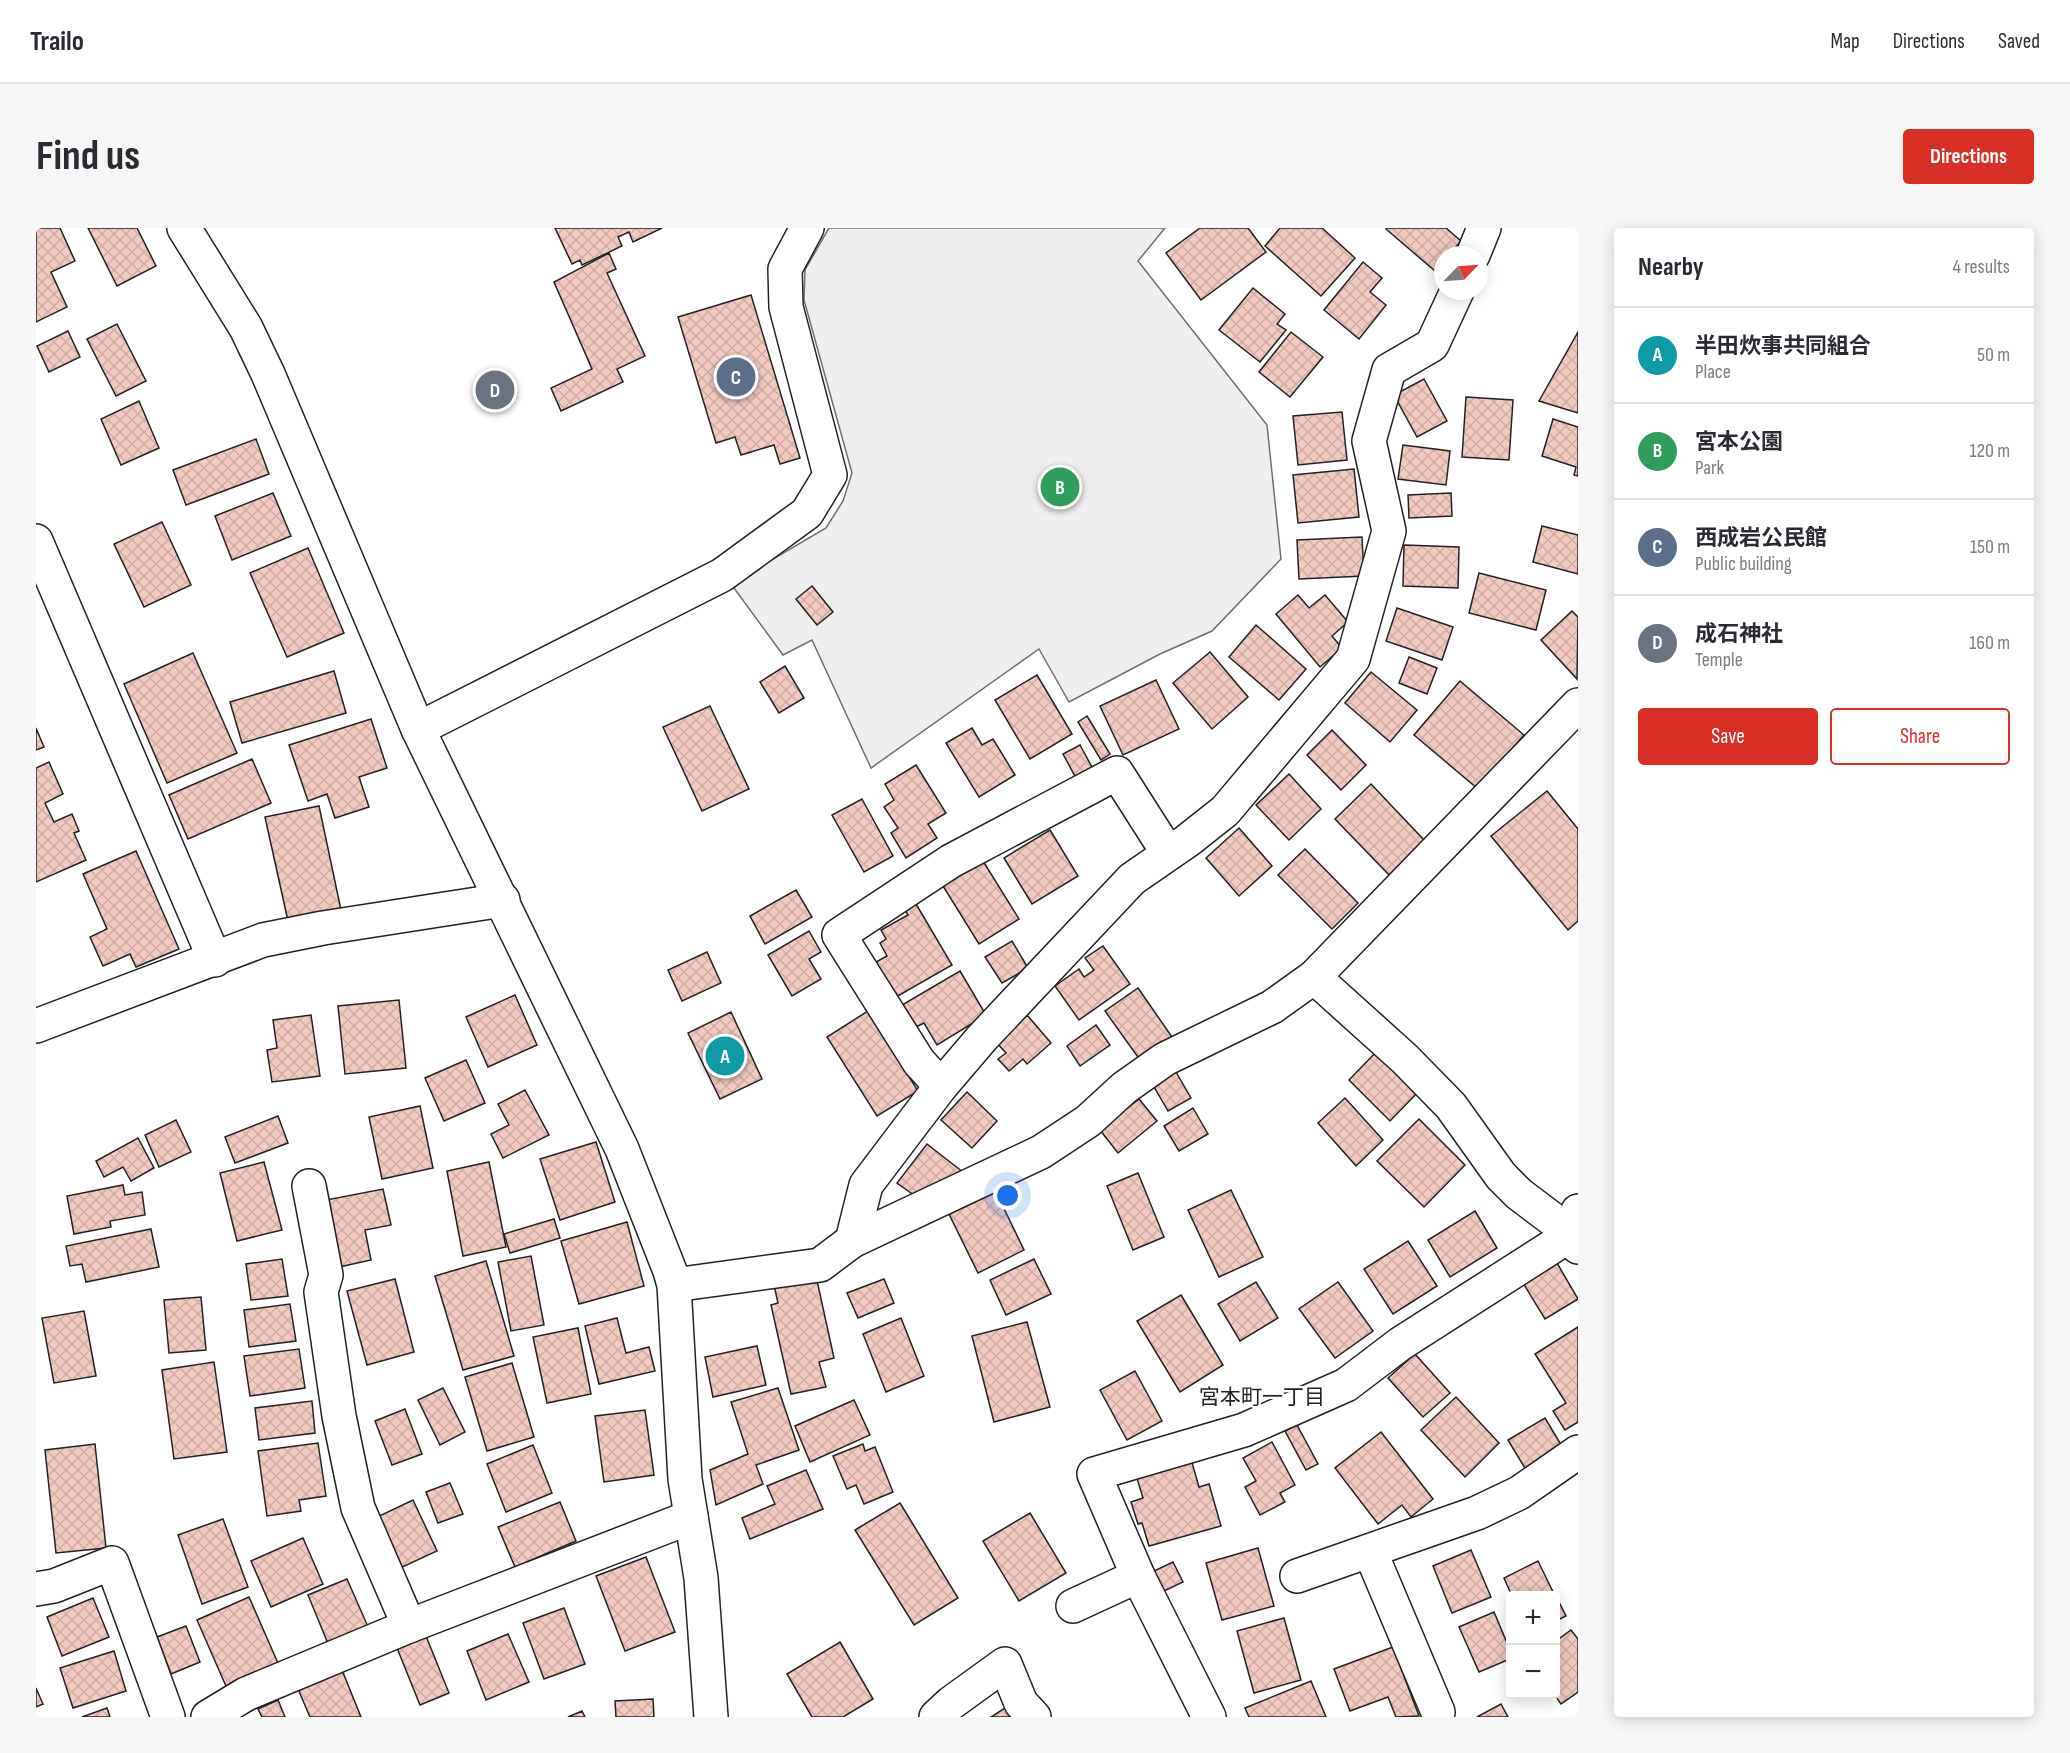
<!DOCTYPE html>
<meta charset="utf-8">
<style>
:root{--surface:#fff;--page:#f7f7f7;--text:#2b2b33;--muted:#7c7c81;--line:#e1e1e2;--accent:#d93025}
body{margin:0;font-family:"Sofia Sans Condensed","Noto Sans JP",sans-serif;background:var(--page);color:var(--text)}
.controls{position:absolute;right:18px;bottom:18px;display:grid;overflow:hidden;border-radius:6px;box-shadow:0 3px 15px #0003}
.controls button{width:54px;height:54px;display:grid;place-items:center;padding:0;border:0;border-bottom:2px solid var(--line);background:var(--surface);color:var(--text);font:30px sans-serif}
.compass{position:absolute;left:1398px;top:18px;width:54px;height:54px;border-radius:50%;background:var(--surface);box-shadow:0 3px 15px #0003;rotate:65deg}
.you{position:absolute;left:972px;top:968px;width:21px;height:21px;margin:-15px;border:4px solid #fff;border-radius:50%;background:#1a73e8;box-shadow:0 0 0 9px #1a73e833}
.badge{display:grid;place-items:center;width:39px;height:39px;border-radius:50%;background:var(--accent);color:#fff;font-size:20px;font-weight:700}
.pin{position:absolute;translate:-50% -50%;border:3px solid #fff;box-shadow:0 2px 6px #0006}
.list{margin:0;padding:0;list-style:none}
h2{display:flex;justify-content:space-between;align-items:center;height:78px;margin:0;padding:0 24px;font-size:26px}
h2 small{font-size:20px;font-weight:400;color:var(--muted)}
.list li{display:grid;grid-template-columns:39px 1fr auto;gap:18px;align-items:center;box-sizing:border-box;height:96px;padding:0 24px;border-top:2px solid var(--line)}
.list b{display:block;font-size:22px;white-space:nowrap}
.list p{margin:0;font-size:20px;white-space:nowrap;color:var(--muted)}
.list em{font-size:20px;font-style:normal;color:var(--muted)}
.actions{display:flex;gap:12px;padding:18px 24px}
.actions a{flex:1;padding:14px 0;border:2px solid var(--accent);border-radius:6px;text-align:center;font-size:21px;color:var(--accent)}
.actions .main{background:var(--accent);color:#fff}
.map{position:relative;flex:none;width:1542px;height:1489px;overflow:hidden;border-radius:6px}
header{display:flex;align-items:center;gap:36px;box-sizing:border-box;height:84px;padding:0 30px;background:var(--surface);border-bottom:2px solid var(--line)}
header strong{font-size:28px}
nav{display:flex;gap:33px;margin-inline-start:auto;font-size:21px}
.intro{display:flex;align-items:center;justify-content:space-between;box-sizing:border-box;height:144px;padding:0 36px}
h1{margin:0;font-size:42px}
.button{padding:15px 27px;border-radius:6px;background:var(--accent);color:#fff;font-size:21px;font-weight:700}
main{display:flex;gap:36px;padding:0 36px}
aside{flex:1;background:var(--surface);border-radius:6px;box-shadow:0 3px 15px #0003}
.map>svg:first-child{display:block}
.park{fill:#eee;stroke:#6f6f6f;stroke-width:1.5}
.building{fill:url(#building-cross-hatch);stroke:#222;stroke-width:1.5}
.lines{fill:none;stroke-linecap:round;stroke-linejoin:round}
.street-casing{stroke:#222;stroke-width:36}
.secondary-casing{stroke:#222;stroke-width:36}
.street{stroke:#fff;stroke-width:33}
.secondary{stroke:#fff;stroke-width:33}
.labels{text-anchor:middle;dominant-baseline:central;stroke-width:4.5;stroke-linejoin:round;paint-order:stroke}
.neighbourhood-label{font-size:21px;fill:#222;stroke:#fff}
</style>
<header>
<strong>Trailo</strong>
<nav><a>Map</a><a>Directions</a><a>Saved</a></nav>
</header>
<div class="intro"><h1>Find us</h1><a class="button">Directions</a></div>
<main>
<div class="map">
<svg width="1542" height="1489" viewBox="0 0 1542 1489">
<defs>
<pattern id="building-cross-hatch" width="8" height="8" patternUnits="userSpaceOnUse" patternTransform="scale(1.5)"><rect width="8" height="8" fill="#f3c9c0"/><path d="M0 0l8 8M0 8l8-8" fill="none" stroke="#d0aca5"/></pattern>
</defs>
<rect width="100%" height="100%" fill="#fff"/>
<polygon class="park" points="793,0 1129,0 1102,33 1231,197 1245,331 1176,403 1124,426 1033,474 1003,421 835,540 776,412 747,427 695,356 790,300 807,273 816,245 768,72 769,42"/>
<g class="building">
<polygon points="0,0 24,0 39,33 15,44 31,79 0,94"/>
<polygon points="52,0 101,0 120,38 81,58"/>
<polygon points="519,0 626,0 597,14 593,4 582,9 586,18 546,37 544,32 536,36"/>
<polygon points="1164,0 1212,0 1230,24 1165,72 1130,25"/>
<polygon points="1244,0 1286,0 1319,30 1285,68 1229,18"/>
<polygon points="1351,0 1410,0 1425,13 1413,27 1407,27 1407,34 1399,43 1350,1"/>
<polygon points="573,25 580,41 571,45 609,128 581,141 587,154 525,183 515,160 556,141 518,54"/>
<polygon points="1327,34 1346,50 1334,64 1350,77 1323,111 1288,82"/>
<polygon points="1217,60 1249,86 1241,96 1250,102 1224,134 1183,102"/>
<polygon points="715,67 764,230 744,236 738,217 705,227 699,209 680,215 642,89"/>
<polygon points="81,96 110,153 80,168 51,111"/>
<polygon points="32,103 44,129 13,144 1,118"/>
<polygon points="1255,104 1287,129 1254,169 1223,144"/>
<polygon points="1542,104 1542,185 1503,173"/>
<polygon points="1388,151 1411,193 1381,209 1358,167"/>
<polygon points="1430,169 1477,172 1473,232 1426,229"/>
<polygon points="103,173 123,220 85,237 65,191"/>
<polygon points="1306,184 1311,232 1262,237 1257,188"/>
<polygon points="1517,191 1542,199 1542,248 1538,247 1540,239 1506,228"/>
<polygon points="220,211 233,246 150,277 137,242"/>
<polygon points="1367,217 1414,223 1410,257 1362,251"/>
<polygon points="1318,241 1323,289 1262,295 1257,247"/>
<polygon points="237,265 255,308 196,332 179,288"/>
<polygon points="1415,265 1416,288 1373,290 1372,267"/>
<polygon points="126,294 155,357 108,379 78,316"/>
<polygon points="1506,298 1542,307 1542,346 1497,334"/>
<polygon points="1326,309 1328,348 1263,351 1261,312"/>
<polygon points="1368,317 1423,319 1422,360 1367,358"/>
<polygon points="272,320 308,405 251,429 214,345"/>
<polygon points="1443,345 1510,362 1500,402 1433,385"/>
<polygon points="776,358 797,384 781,397 760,371"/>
<polygon points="1262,367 1273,380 1289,367 1312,394 1296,408 1306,420 1284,439 1240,386"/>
<polygon points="1361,380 1417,399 1406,432 1350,413"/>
<polygon points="1536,383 1542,389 1541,451 1505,412"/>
<polygon points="1220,397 1270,441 1243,472 1193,429"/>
<polygon points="1174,424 1212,469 1176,501 1137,455"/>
<polygon points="157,425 201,525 131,555 88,456"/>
<polygon points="1373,429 1401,440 1391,466 1363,455"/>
<polygon points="749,438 768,470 743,485 724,454"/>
<polygon points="298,443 310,485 206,515 194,474"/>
<polygon points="1335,444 1381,482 1354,514 1309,475"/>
<polygon points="1001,447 1036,506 994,531 959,472"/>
<polygon points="1120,452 1143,501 1087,527 1064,478"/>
<polygon points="1424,453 1488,507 1442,561 1378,507"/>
<polygon points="674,478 713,561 666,583 627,499"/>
<polygon points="1051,488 1074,526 1065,532 1042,494"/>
<polygon points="335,491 351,540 323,549 333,579 299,590 291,566 272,573 253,517"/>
<polygon points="0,500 8,519 0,522"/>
<polygon points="936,500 946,517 957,511 979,547 943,569 910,515"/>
<polygon points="1296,502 1330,537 1305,562 1271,527"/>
<polygon points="1044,517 1057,541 1040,550 1027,526"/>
<polygon points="216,531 235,575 152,611 133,567"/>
<polygon points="13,534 27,566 9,575 18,594 36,586 43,603 38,605 50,632 0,654 0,540"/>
<polygon points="880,537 910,585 892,596 901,610 870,630 855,605 862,600 848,579 858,572 849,556"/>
<polygon points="1253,546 1285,581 1253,612 1220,577"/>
<polygon points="1335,556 1389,613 1353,647 1299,591"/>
<polygon points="1511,563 1542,601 1542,693 1532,702 1455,608"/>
<polygon points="826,571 857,628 828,644 796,587"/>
<polygon points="283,578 305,682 252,693 229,589"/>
<polygon points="1203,600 1236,638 1203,668 1170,630"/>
<polygon points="1014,602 1042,648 996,676 968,630"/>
<polygon points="1269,621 1322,675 1296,701 1242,647"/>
<polygon points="100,623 143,721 100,739 94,726 67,738 54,709 71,701 47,646"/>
<polygon points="947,633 983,691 943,716 907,658"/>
<polygon points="760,662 776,689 729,716 714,688"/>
<polygon points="880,676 916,737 860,769 840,734 851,728 844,715 850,711 845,702 872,687 869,682"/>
<polygon points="773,703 785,724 773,731 785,751 756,768 732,727"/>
<polygon points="976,713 992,740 966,755 949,729"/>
<polygon points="1067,718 1094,756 1043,792 1019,758 1043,741 1048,749 1058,742 1049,730"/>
<polygon points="671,724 685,755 646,773 632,742"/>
<polygon points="924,743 950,787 901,817 888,795 880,799 866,777"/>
<polygon points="1102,760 1136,809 1104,832 1069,783"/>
<polygon points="479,767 501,817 452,839 430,789"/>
<polygon points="363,772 370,840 309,846 302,778"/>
<polygon points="832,783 882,863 841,888 791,809"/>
<polygon points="695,784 726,851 684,871 652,805"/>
<polygon points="275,787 284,848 236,854 231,822 241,820 237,792"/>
<polygon points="991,787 1015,815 991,836 987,831 973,843 962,831 970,825 960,814"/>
<polygon points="1060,797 1074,817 1044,838 1031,818"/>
<polygon points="1343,821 1384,862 1354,893 1313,852"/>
<polygon points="430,832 449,875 408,893 389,850"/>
<polygon points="1140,844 1155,870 1132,883 1117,857"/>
<polygon points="489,862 513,907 467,930 455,906 473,897 462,876"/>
<polygon points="931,864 961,893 936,920 905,892"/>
<polygon points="1309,870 1347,912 1320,938 1282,895"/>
<polygon points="1103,871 1121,893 1082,925 1064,902"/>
<polygon points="384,878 397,940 346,951 333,889"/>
<polygon points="1157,880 1172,906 1143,923 1128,898"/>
<polygon points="242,888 252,915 199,935 189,909"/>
<polygon points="1383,891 1429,937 1388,979 1341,933"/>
<polygon points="140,892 155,924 123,939 109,907"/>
<polygon points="102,910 118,940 95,953 87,939 68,949 60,933"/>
<polygon points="560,914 579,974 524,992 504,931"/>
<polygon points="891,916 932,948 882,970 861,955"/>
<polygon points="228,934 246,1002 201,1013 184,945"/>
<polygon points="453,934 470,1019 427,1028 411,943"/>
<polygon points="1102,945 1128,1009 1097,1022 1071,958"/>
<polygon points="87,957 89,967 106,964 109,987 74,993 75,999 38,1006 31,968"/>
<polygon points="347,961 355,997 329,1002 335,1032 303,1039 290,972"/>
<polygon points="1195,962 1227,1029 1183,1049 1152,982"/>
<polygon points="960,964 988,1022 942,1045 913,986"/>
<polygon points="1439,983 1461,1020 1414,1049 1392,1012"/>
<polygon points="518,991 524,1010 474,1025 468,1006"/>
<polygon points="591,994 608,1058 543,1076 525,1013"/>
<polygon points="115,1001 123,1039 50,1054 46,1036 34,1038 30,1018"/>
<polygon points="1372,1013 1401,1058 1357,1086 1328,1041"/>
<polygon points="495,1028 508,1097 475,1103 462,1034"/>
<polygon points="246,1031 252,1068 215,1072 210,1036"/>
<polygon points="998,1031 1015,1066 970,1087 954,1052"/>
<polygon points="450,1033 478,1128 427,1142 399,1048"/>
<polygon points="1521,1035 1542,1071 1509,1091 1487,1055"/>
<polygon points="780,1048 798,1130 783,1134 790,1159 755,1166 735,1077 742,1075 738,1057"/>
<polygon points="359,1051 378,1124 331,1137 311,1063"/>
<polygon points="848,1051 858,1075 822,1090 811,1065"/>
<polygon points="1220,1054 1242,1090 1204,1113 1182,1076"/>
<polygon points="1302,1054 1337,1103 1299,1130 1263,1081"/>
<polygon points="1145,1067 1187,1137 1144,1164 1101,1093"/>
<polygon points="165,1069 170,1122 133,1125 128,1072"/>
<polygon points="254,1076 260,1113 213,1119 208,1082"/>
<polygon points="48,1083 60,1148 18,1155 6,1090"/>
<polygon points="581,1090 590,1125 613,1119 619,1143 563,1156 549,1098"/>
<polygon points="865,1090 888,1148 850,1164 827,1106"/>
<polygon points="991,1094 1014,1179 958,1194 936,1108"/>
<polygon points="1542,1099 1542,1194 1529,1202 1517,1183 1530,1175 1499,1126"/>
<polygon points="542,1100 555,1166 511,1175 497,1109"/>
<polygon points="721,1118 730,1157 677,1169 669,1129"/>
<polygon points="263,1121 269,1160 214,1168 208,1128"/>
<polygon points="1379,1126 1414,1165 1387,1189 1352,1150"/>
<polygon points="178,1134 191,1224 138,1231 126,1142"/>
<polygon points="476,1135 498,1209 451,1223 429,1149"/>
<polygon points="1099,1143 1126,1193 1091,1212 1064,1162"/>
<polygon points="407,1160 429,1204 404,1217 382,1172"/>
<polygon points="742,1160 763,1222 720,1237 727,1256 680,1277 674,1242 712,1226 695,1174"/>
<polygon points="1420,1169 1463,1215 1429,1249 1385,1202"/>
<polygon points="818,1172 834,1207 774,1234 759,1198"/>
<polygon points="276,1173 279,1205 223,1212 219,1180"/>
<polygon points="369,1181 386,1226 356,1237 339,1193"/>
<polygon points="609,1182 618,1247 568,1254 559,1188"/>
<polygon points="1509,1190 1527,1220 1490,1242 1472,1212"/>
<polygon points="1261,1197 1282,1236 1270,1242 1249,1203"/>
<polygon points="1345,1204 1397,1271 1375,1289 1366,1277 1342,1296 1299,1240"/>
<polygon points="1236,1214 1259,1257 1244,1265 1249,1274 1224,1287 1209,1259 1220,1253 1207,1230"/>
<polygon points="282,1215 290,1268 263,1272 265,1283 231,1288 222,1223"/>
<polygon points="59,1216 70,1320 20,1325 9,1222"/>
<polygon points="827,1216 829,1223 839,1219 857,1264 828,1276 820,1257 811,1261 797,1228"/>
<polygon points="497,1217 516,1265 470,1284 451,1236"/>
<polygon points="1155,1231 1163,1259 1173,1256 1185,1298 1113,1318 1106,1295 1102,1296 1095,1274 1107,1270 1100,1247"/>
<polygon points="770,1242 787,1281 714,1311 706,1290 739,1276 731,1258"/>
<polygon points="414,1255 427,1286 402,1295 390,1264"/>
<polygon points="377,1272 401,1323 362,1341 339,1290"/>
<polygon points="524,1274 540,1313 479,1339 462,1299"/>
<polygon points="864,1275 922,1370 878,1397 819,1302"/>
<polygon points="994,1285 1030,1345 983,1373 947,1313"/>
<polygon points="187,1291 212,1359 166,1376 142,1307"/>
<polygon points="267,1310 287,1356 235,1379 215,1333"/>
<polygon points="1222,1320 1238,1378 1186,1392 1170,1335"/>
<polygon points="1435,1322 1455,1369 1416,1385 1397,1338"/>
<polygon points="610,1329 639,1404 589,1423 560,1348"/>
<polygon points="1502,1333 1519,1368 1476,1368 1468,1350"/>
<polygon points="1137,1334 1147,1354 1128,1363 1118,1343"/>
<polygon points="311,1351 333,1401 293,1418 272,1367"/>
<polygon points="1520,1368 1530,1388 1520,1393"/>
<polygon points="213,1369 245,1442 193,1465 161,1392"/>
<polygon points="57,1370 73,1409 26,1428 11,1389"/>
<polygon points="528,1380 549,1436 508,1451 487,1395"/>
<polygon points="1458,1384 1474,1422 1474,1431 1443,1444 1423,1399"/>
<polygon points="1248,1390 1265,1452 1218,1465 1201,1403"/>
<polygon points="150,1398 164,1434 135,1446 121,1409"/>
<polygon points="1535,1402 1542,1411 1542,1464 1525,1476 1518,1466 1520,1413"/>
<polygon points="472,1406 493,1454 450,1472 431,1423"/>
<polygon points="390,1408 413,1465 384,1477 361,1420"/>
<polygon points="804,1414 837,1471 807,1489 776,1489 751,1446"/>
<polygon points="1357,1419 1383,1488 1360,1489 1352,1469 1314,1483 1298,1441"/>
<polygon points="78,1423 90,1463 37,1480 24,1440"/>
<polygon points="306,1442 325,1489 274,1489 262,1461"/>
<polygon points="1275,1453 1290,1489 1213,1489 1209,1480"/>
<polygon points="0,1460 7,1476 0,1479"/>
<polygon points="617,1471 618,1489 580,1489 579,1473"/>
<polygon points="242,1472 249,1489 226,1489 222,1481"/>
<polygon points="1465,1476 1472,1489 1441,1489"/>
<polygon points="972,1478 979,1489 955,1489"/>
<polygon points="71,1480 74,1489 46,1489"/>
<polygon points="546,1483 549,1489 532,1489"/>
</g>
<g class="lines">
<g class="street-casing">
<g id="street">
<polyline points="1437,27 1448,0"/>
<polyline points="0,313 179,732"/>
<polyline points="382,501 686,347 771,285 794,247 750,79 749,41 771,0"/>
<polyline points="1278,749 1369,831 1415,878 1465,948 1483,966 1536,1006 1542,1019"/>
<polyline points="0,798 227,712 287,700 467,672"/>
<polyline points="905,858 883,834 803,707 915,633 1081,545 1132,625"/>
<polyline points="273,958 290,1047 285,1064 303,1188 322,1280 373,1398"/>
<polyline points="816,1013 830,957 905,858 946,810 1096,651 1151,613 1189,583 1317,431 1353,303 1333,213 1353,142 1396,117 1421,63"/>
<polyline points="638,1057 784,1037 816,1013 1005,924 1052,893 1088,860 1129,831 1236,779 1278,749 1542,477"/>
<polyline points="1334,1323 1402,1484"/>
<polyline points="1261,1348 1441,1285 1483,1265 1542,1224"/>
<polyline points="0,1361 18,1358 76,1335 132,1489"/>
<polyline points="1037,1378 1102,1348"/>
<polyline points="172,1489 210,1466 373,1398 655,1289"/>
<polyline points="900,1489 915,1475 969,1436 985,1475 998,1489"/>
<polyline points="1173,1489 1102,1348 1058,1246 1208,1202 1310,1157 1364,1116 1536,1006 1542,983"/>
</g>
</g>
<g class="secondary-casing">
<polyline id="secondary" points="148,0 210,100 232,146 382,501 586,921 634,1043 638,1057 649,1251 665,1350 675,1489"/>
</g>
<use href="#street" class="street"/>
<use href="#secondary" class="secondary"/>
</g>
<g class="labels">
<g class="neighbourhood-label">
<text x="1226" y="1169">宮本町一丁目</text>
</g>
</g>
</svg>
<div class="controls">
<button>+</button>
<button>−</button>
</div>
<svg class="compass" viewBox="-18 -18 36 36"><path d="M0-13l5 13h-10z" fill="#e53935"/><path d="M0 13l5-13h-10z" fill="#7c7c81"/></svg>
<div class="you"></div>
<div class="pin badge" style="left:689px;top:828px;background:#0f9aa8">A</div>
<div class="pin badge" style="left:1024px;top:259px;background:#2e9e5b">B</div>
<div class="pin badge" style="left:700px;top:149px;background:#5c6f8a">C</div>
<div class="pin badge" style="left:459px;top:162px;background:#6b7280">D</div>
</div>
<aside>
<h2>Nearby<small>4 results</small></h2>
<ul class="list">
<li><span class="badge" style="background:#0f9aa8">A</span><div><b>半田炊事共同組合</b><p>Place</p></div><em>50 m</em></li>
<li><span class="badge" style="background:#2e9e5b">B</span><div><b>宮本公園</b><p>Park</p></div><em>120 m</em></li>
<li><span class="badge" style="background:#5c6f8a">C</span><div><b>西成岩公民館</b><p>Public building</p></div><em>150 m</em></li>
<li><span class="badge" style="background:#6b7280">D</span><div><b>成石神社</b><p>Temple</p></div><em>160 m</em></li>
</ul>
<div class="actions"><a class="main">Save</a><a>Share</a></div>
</aside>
</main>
